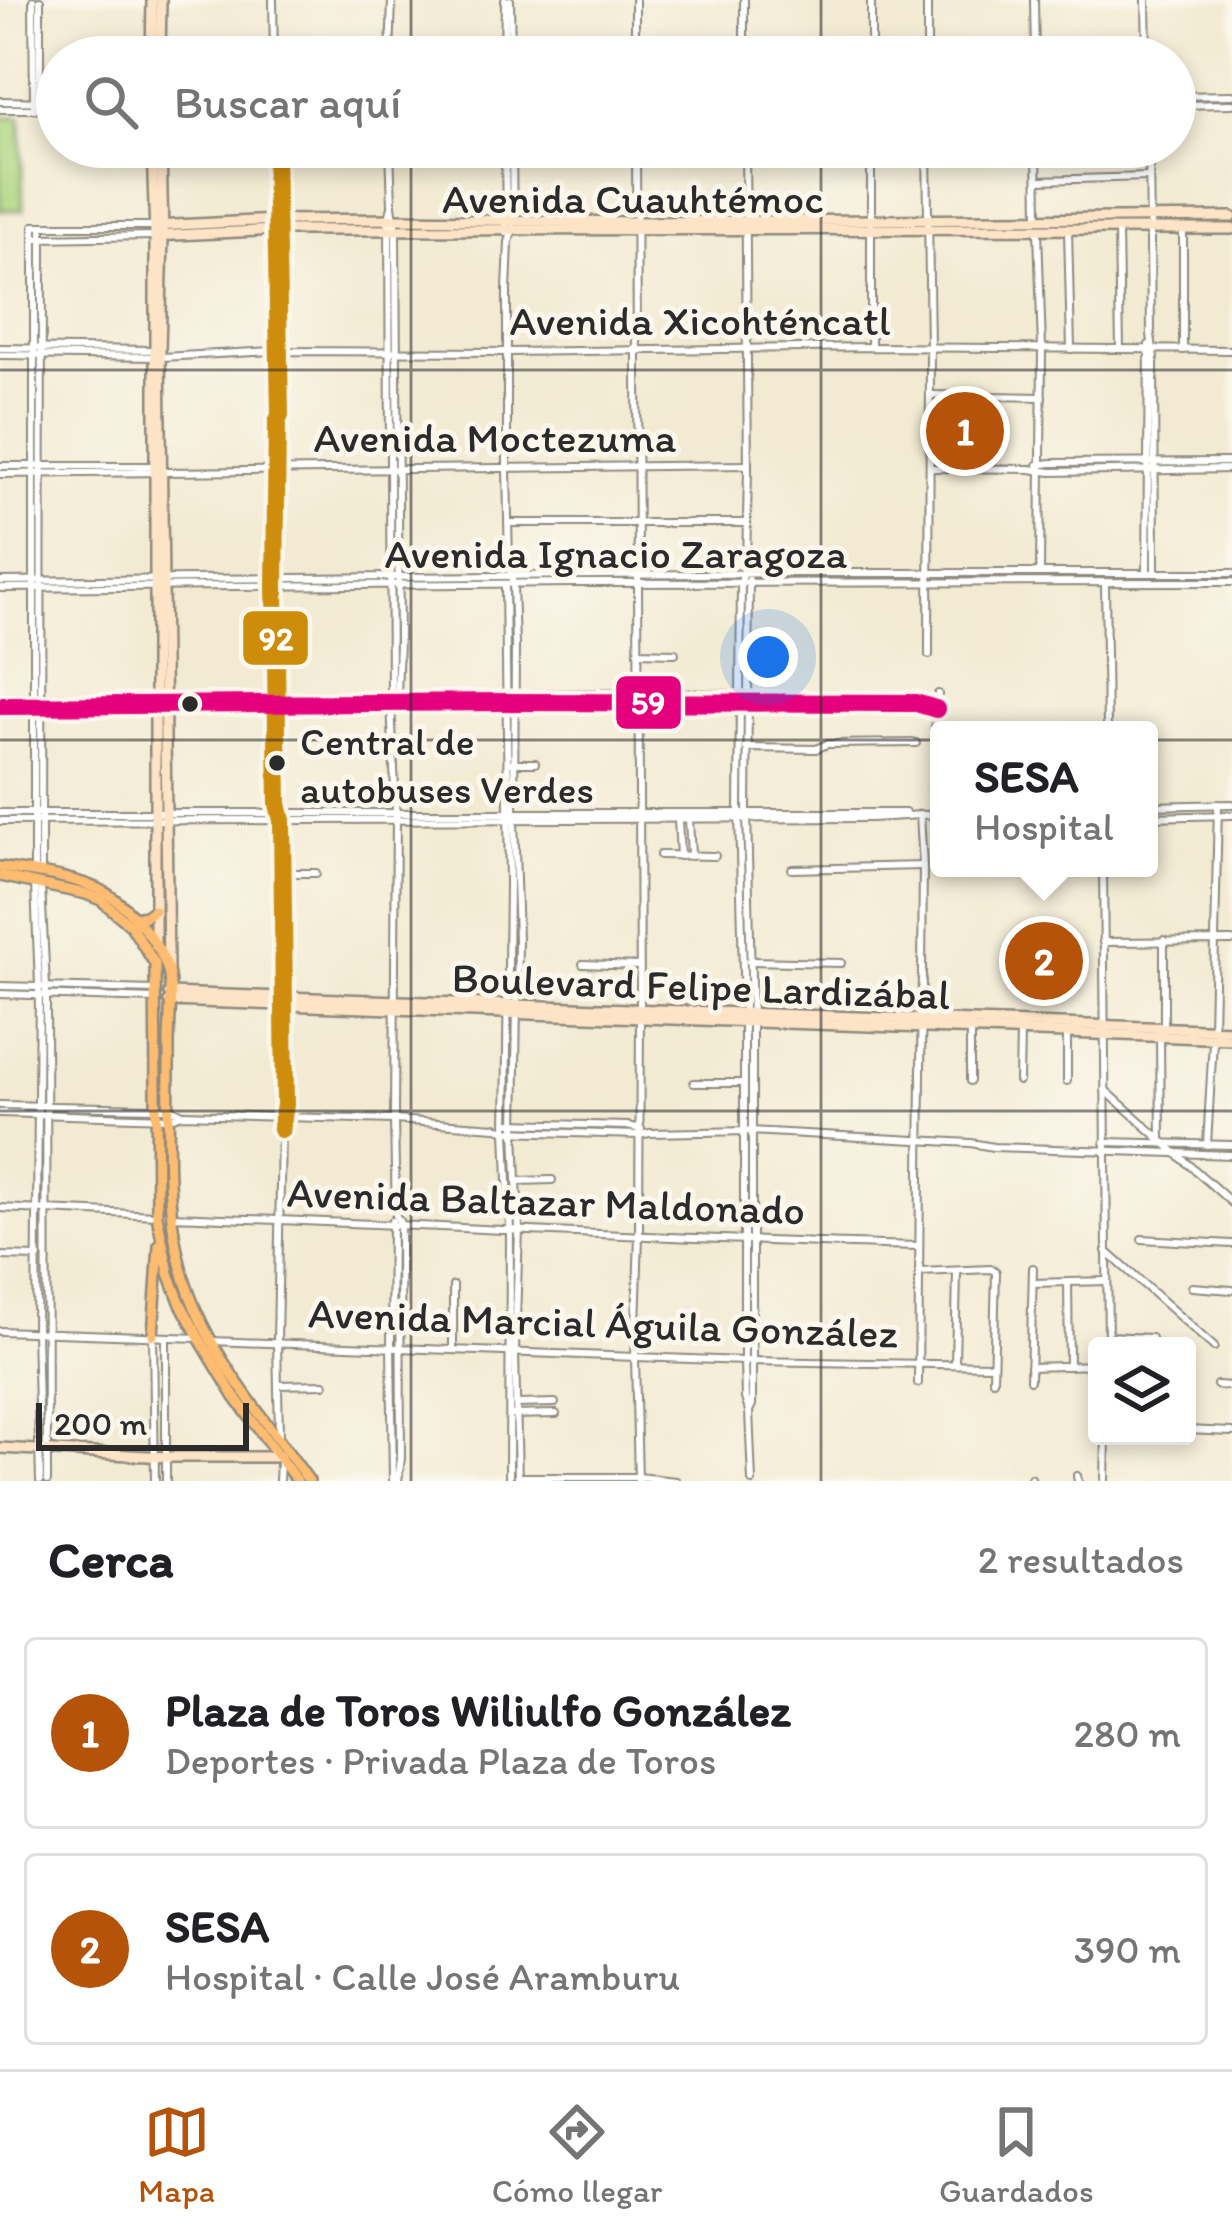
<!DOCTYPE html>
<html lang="es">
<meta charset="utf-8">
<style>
:root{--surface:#fff;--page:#f2f2f2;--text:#202124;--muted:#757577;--line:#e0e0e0;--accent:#b45309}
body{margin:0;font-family:Itim,sans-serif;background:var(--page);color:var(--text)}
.controls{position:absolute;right:36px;bottom:36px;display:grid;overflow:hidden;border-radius:12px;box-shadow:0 6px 18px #0003}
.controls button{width:108px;height:108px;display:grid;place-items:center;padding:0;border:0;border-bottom:3px solid var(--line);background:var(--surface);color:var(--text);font:60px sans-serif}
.scale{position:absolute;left:36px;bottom:30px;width:213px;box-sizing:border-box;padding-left:12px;border:6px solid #2b2b2b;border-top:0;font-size:33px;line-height:42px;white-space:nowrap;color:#2b2b2b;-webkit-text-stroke:9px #fbf7ec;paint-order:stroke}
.you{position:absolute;left:768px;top:657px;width:42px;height:42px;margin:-30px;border:9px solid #fff;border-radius:50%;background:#1a73e8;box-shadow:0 0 0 18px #1a73e833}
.badge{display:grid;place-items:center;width:78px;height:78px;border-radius:50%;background:var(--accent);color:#fff;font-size:39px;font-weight:700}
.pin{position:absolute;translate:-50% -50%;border:6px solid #fff;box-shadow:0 3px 12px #0006}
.popup{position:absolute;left:930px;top:721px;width:228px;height:156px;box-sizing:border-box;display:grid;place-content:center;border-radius:12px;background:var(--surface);filter:drop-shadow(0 3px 9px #0005);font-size:39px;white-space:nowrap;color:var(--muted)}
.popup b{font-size:45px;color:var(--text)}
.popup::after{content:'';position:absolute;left:50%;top:100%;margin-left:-24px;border:24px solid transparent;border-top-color:var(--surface)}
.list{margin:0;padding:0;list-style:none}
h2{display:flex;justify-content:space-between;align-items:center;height:156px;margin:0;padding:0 48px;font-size:51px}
h2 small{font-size:39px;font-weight:400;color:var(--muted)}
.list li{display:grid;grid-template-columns:78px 1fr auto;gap:36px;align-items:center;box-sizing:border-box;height:192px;margin:0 24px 24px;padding:0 24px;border:3px solid var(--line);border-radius:12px}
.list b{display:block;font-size:45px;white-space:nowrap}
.list p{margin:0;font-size:39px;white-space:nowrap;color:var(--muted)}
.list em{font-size:39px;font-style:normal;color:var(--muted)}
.icon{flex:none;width:66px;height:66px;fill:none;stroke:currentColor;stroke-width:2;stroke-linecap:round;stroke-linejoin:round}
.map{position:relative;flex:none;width:1232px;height:1481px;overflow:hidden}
.search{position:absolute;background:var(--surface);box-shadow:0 6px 18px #0003;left:36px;right:36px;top:36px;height:132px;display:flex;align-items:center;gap:30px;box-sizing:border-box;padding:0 42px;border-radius:66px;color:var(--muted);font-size:45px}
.sheet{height:588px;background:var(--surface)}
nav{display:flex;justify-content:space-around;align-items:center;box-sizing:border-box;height:168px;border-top:3px solid var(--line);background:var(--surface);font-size:33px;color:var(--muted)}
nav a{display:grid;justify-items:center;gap:6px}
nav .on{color:var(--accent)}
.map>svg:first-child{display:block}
.green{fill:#aed680;stroke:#6c8056;stroke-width:3}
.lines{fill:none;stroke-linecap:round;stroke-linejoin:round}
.street-casing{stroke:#8e8a7e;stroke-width:10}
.secondary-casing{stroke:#8e8a7e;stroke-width:14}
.primary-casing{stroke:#8e8a7e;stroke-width:14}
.street{stroke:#fff;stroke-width:6}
.secondary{stroke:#fee4c6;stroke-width:9}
.primary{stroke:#fdbc70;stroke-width:9}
.bus-1-casing{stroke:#fbf7ec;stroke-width:27}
.bus-2-casing{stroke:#fbf7ec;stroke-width:27}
.bus-1{stroke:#ce8d09;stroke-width:18}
.bus-2{stroke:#e5007d;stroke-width:18}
.grid{fill:none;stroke:#2b2b2b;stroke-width:3;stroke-opacity:0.55}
.bus-dot{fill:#2b2b2b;stroke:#fbf7ec;stroke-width:4.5}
.labels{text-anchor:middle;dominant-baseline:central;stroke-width:10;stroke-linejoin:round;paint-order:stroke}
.bus-label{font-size:39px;fill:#2b2b2b;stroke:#fbf7ec;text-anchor:start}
.street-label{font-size:42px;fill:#2b2b2b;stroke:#fbf7ec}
.line-badge{stroke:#fbf7ec;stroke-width:4.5}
.badge-label{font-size:33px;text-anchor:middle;font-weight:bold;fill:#fff}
</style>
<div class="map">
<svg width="1232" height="1481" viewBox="0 0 1232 1481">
<rect width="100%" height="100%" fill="#fbf7ec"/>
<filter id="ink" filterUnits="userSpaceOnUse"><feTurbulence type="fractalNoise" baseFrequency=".00833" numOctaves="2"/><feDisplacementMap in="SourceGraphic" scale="24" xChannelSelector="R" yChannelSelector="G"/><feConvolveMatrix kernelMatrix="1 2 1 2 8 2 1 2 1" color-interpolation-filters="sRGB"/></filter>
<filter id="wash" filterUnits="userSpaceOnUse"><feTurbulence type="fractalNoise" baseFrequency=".004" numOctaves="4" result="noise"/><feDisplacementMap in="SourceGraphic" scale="48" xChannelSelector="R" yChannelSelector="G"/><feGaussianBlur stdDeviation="2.7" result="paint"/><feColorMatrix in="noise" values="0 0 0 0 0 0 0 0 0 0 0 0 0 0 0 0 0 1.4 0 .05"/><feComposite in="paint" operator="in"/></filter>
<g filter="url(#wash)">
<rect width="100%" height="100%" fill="#f2ead2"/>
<g class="green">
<polygon points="0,117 21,117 23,210 0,210"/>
<circle cx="965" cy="430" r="29"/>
</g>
</g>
<g filter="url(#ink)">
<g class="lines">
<g class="street-casing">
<g id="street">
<polyline points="33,0 34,109"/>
<polyline points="273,0 274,57"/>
<polyline points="510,0 511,57"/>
<polyline points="744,0 744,57"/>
<polyline points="927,0 927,57"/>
<polyline points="1034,0 1035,57"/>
<polyline points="1146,0 1147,57"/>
<polyline points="773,49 773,57"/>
<polyline points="390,57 392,0"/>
<polyline points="504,57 505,0"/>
<polyline points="635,57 635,0"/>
<polyline points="871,57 871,0"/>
<polyline points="1175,96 1232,95"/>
<polyline points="0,101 57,102"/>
<polyline points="1175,105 1232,104"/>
<polyline points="0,109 57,109"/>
<polyline points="40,109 40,0"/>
<polyline points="275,147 280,415 277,423 275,586 278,804 282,820 285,1105 281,1129"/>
<polyline points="390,147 392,206 396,232 399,642 397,695"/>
<polyline points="505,147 506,233"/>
<polyline points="512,147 513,230 509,242 507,290 507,469 509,566 513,585 515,646 514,819 518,940 515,1131 519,1229 515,1351 518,1481"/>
<polyline points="636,147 640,1009 639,1235 635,1357 638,1481"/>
<polyline points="745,147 748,471 746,565 741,582 739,812 744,1013 744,1361 745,1398 749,1411"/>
<polyline points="871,147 871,347"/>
<polyline points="927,147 930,348 929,655"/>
<polyline points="1037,147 1038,218"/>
<polyline points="1149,147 1151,334 1154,359 1155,572"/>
<polyline points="1038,180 1149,177"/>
<polyline points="392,206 389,219 391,703 396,812 394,1120 396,1216 400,1223 400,1232 401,1458 398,1481"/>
<polyline points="1183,229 1183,350"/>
<polyline points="1068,230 1071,349"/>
<polyline points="1118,230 1120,349"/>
<polyline points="1038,231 1042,349 1040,572"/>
<polyline points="38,238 155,236"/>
<polyline points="274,286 274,414 277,423"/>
<polyline points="0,348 154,350"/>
<polyline points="0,355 161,357 273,351 509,352 871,347 1232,350"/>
<polyline points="931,395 1042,397"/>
<polyline points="1038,465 1051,463 1232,462"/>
<polyline points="0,466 158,466"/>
<polyline points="930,468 1030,469 1051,472 1232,469"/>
<polyline points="0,474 748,465"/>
<polyline points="508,523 747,523"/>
<polyline points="1147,572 1149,345"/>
<polyline points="749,580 747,812 752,1021 752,1405 749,1411 752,1481"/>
<polyline points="0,581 793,573 1232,573"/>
<polyline points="1105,584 1107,730"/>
<polyline points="505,585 509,884 506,1131 510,1229 509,1481"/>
<polyline points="0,588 573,583 1232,582"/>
<polyline points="638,652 675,653"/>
<polyline points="0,698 639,693 738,694"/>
<polyline points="0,706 507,702 916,703 936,709"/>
<polyline points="935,728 938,694"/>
<polyline points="746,748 816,749 827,744 916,743"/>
<polyline points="511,763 535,763"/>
<polyline points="1149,806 1232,804"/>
<polyline points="0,813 905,813"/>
<polyline points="1149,817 1232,815"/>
<polyline points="275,819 278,1118"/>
<polyline points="678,819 680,856"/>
<polyline points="689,819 691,856"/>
<polyline points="0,821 871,818 939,814"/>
<polyline points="660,855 715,856"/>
<polyline points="1103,868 1108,1346"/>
<polyline points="792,869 923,866"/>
<polyline points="34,872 34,226 155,226"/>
<polyline points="41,872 42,226"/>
<polyline points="278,873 316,873"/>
<polyline points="35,885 39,986 36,1332 40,1481"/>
<polyline points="41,885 46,987 47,1481"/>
<polyline points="1103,942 1232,941"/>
<polyline points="749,961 841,963"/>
<polyline points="583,964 639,966"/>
<polyline points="0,986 156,990"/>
<polyline points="0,994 156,999"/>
<polyline points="1164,1027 1164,940"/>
<polyline points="1213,1029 1218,804"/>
<polyline points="1160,1038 1161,1142"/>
<polyline points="970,1081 970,1031"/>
<polyline points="1019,1081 1020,1031"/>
<polyline points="1067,1081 1067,1031"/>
<polyline points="694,1083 744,1083"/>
<polyline points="1105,1090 1232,1203"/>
<polyline points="0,1105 156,1108 170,1108 181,1113"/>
<polyline points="0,1113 170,1118 183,1114 394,1120 496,1127 506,1131 638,1135 650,1133 750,1131 971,1143 993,1147 1232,1155"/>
<polyline points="511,1123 627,1126 641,1129"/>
<polyline points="1105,1142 1232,1145"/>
<polyline points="1207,1145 1213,1040"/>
<polyline points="519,1181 552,1180"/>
<polyline points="0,1208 157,1215"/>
<path d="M 173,1216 C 421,1225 669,1239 918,1246"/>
<polyline points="392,1221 391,1346 393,1481"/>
<polyline points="1142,1239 1232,1244"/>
<polyline points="1106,1251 1214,1347"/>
<polyline points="0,1256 38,1257"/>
<polyline points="920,1272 991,1269 996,1272 993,1380"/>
<polyline points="1033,1283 1107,1281"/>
<polyline points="1068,1283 1069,1366"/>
<polyline points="453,1286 453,1349"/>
<polyline points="1192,1287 1232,1290"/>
<polyline points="0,1331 199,1338"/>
<polyline points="153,1335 155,1481"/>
<polyline points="1107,1336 1151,1338"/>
<polyline points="166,1337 166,1481"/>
<polyline points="212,1341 744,1361 993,1365"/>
<polyline points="955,1364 957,1272"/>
<polyline points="1030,1367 1097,1365"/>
<polyline points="1030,1380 1033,1268"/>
<polyline points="918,1383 923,866 920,814"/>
<polyline points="278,1385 324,1384"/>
<polyline points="1217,1385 1232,1386"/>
<polyline points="516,1404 555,1403"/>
<polyline points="512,1415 556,1414"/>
<polyline points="1187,1430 1232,1432"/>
<polyline points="279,1435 277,1342 281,1131"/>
<polyline points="1077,1476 1078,1481"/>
<polyline points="518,1477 638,1477 676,1481"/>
<polyline points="1031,1478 1031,1481"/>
<polyline points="279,1481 280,1461"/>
<polyline points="1105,1481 1106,1436"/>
</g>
</g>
<g class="secondary-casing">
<g id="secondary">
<polyline points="151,57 152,0"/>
<polyline points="160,57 161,0"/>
<polyline points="152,147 155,236 155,945"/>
<polyline points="161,147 163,236 160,351 168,969"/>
<polyline points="155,226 276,220 395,219 637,222 1232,217"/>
<polyline points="155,236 277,230 1232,229"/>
<polyline points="169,993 1232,1030"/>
<polyline points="169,1001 1232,1039"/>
<polyline points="0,1448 166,1457 280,1457"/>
</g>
</g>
<g class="primary-casing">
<g id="primary">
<path d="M 0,867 C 32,872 79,877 106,893 C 130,908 160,943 168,971 C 173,990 169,1023 169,1044 C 170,1118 162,1199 182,1271 C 204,1351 263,1416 309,1481"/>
<polyline points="0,876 86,894 101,900 131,926 155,964 157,1215 169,1273 180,1302 199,1338 234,1396 297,1481"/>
<polyline points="134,916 144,917 154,910"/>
<polyline points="153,1335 159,1245"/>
</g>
</g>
<use href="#street" class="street"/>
<use href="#secondary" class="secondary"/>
<use href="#primary" class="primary"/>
<g class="bus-1-casing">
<polyline id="bus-1" points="275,147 280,415 277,423 275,586 278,804 282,820 285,1105 281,1129"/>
</g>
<g class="bus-2-casing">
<polyline id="bus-2" points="0,706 507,702 916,703 936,709"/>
</g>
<use href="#bus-1" class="bus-1"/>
<use href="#bus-2" class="bus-2"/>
</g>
</g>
<path class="grid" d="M 411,0 L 411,57M 821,0 L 821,57M 411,147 L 411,1481M 821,147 L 821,1481M 0,370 L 1232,370M 0,740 L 1232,740M 0,1111 L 1232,1111"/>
<g class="bus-dot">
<circle cx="190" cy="704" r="10"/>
<circle cx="277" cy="763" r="10"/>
</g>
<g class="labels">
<g class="bus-label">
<text x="300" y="741">Central de<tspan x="300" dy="48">autobuses Verdes</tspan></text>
</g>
<g class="street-label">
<text x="633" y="198">Avenida Cuauhtémoc</text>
<text x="700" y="320">Avenida Xicohténcatl</text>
<text x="495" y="437">Avenida Moctezuma</text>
<text x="616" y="553">Avenida Ignacio Zaragoza</text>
<text transform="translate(701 986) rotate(2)">Boulevard Felipe Lardizábal</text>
<text transform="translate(546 1201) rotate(2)">Avenida Baltazar Maldonado</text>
<text transform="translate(603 1323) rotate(2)">Avenida Marcial Águila González</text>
</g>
</g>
<g class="line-badge">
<rect x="241" y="609" width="69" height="58" rx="12" fill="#ce8d09"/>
<rect x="614" y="674" width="69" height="57" rx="12" fill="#e5007d"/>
</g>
<g class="badge-label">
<text x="276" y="650">92</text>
<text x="648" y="714">59</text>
</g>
</svg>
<div class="controls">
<button><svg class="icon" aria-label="layers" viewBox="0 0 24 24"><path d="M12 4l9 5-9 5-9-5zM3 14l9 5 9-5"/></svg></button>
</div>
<div class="scale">200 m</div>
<div class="you"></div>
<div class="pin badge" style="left:965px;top:431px">1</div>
<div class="pin badge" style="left:1044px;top:961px">2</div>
<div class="popup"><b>SESA</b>Hospital</div>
<div class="search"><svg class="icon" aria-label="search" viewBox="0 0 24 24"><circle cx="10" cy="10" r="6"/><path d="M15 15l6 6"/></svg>Buscar aquí</div>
</div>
<section class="sheet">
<h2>Cerca<small>2 resultados</small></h2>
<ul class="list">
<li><span class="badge">1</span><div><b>Plaza de Toros Wiliulfo González</b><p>Deportes · Privada Plaza de Toros</p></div><em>280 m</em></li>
<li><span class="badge">2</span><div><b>SESA</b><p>Hospital · Calle José Aramburu</p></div><em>390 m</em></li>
</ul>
</section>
<nav>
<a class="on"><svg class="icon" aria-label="map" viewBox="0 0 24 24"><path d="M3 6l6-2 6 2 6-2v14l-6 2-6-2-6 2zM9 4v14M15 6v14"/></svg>Mapa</a>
<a><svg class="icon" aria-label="directions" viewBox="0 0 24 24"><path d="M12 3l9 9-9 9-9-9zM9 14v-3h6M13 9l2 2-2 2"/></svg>Cómo llegar</a>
<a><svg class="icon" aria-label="saved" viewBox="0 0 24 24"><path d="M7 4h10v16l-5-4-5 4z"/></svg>Guardados</a>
</nav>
